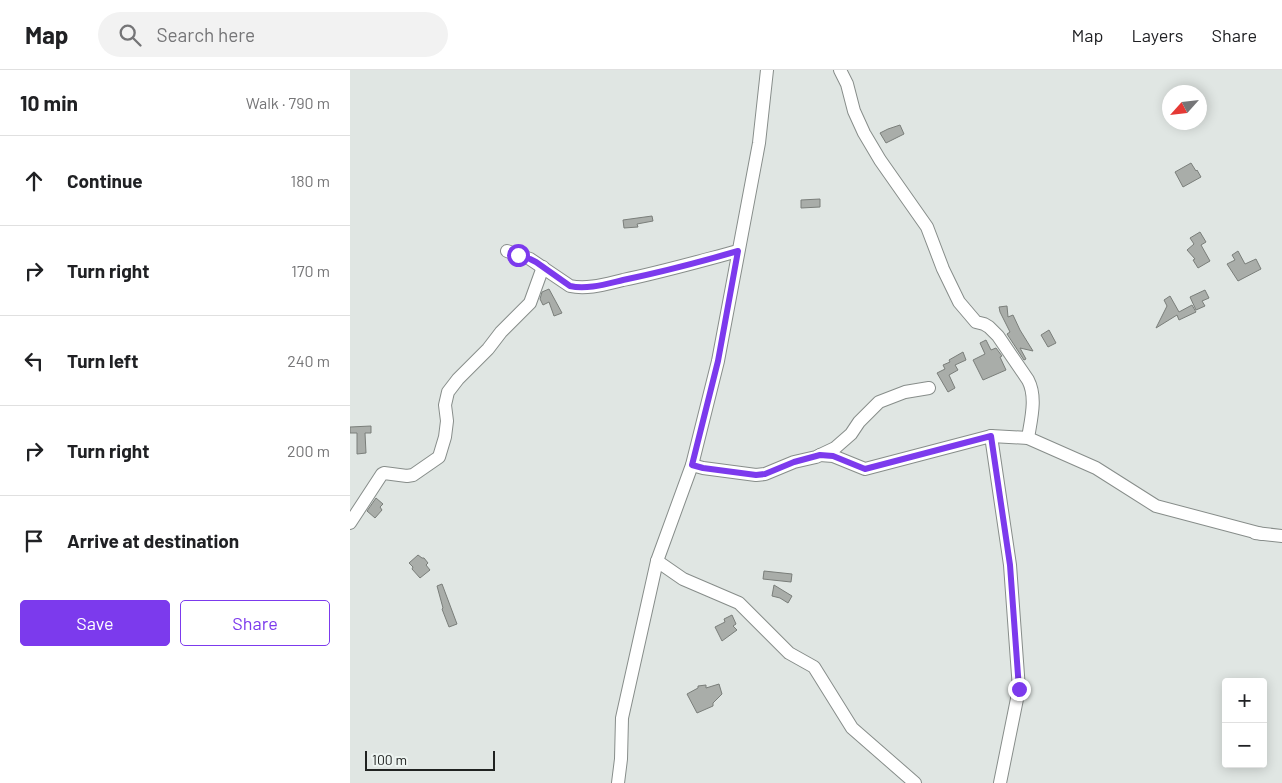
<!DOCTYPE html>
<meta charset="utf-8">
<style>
:root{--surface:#fff;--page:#f2f2f2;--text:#202124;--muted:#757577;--line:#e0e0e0;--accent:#7c3aed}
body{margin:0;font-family:Barlow,sans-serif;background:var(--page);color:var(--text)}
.controls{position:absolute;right:15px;bottom:15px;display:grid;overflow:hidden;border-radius:5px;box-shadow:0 2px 12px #0003}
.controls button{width:45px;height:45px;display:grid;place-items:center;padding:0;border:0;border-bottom:1px solid var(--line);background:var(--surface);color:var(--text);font:25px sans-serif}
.compass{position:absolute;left:812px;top:15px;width:45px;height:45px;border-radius:50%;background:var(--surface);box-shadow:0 2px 12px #0003;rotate:243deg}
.scale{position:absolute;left:15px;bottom:12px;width:130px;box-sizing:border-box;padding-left:5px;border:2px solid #202221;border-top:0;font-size:14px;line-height:18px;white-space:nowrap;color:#202221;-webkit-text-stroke:4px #edf4f1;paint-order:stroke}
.stop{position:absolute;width:15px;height:15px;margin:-11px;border:4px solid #7c3aed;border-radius:50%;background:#fff}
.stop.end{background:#7c3aed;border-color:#fff;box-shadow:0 1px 5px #0008}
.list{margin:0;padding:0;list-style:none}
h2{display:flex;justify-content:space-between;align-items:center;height:65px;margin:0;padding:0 20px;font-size:21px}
h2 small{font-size:16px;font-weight:400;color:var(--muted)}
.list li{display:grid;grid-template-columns:32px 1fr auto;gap:15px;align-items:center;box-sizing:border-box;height:90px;padding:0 20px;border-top:1px solid var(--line)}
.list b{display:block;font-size:19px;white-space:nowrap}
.list em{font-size:16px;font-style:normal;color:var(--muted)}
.actions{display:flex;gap:10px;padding:15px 20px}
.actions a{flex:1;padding:11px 0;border:1px solid var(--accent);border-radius:5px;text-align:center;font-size:18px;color:var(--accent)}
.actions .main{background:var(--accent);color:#fff}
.icon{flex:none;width:28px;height:28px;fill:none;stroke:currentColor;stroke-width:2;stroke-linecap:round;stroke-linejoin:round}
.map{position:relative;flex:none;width:932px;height:713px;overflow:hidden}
header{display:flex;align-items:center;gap:30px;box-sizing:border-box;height:70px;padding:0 25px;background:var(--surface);border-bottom:1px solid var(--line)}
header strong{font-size:24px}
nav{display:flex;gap:28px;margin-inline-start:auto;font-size:18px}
.search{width:350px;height:45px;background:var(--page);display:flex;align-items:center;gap:12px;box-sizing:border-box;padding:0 18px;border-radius:28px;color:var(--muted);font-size:19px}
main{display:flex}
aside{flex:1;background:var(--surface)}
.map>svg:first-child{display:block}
.building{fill:#a9ada9;stroke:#7a7e7a}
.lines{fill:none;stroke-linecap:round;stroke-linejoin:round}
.minor-casing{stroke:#878d8a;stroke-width:14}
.minor{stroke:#fff;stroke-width:12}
.route{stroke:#7c3aed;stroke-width:6}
</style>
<header>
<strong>Map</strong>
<div class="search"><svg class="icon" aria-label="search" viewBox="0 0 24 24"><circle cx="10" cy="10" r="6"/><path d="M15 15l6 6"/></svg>Search here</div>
<nav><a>Map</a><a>Layers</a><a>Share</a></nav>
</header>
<main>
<aside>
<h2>10 min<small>Walk · 790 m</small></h2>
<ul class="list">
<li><svg class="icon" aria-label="ahead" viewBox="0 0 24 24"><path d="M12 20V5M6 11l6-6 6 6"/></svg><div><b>Continue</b></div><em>180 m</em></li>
<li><svg class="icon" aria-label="right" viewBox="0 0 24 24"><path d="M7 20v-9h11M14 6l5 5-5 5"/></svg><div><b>Turn right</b></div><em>170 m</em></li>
<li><svg class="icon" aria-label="left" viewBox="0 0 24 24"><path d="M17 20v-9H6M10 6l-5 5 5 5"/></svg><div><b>Turn left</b></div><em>240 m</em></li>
<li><svg class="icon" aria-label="right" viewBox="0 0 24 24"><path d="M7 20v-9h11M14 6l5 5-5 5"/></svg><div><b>Turn right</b></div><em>200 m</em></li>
<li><svg class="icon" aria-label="arrive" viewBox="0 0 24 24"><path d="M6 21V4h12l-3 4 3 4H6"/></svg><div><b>Arrive at destination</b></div></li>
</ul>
<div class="actions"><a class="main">Save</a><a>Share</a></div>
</aside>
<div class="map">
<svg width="932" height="713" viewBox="0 0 932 713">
<rect width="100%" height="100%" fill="#e0e6e3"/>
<g class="building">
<polygon points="550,55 554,64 536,73 530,63 538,59"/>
<polygon points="841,93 846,101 847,100 851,107 833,117 825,102"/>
<polygon points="470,129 470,137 451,138 451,130"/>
<polygon points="302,146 303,151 287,154 288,157 274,158 273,150"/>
<polygon points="850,162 856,172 851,175 860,191 848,198 843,190 845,189 837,180 844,174 840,168"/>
<polygon points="888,181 895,194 906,189 911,199 888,211 877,194 885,190 882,185"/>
<polygon points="199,219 212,243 204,246 199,232 193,235 190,229 192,222"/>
<polygon points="855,220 859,228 852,231 855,236 846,240 840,227"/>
<polygon points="820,226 829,242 842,235 846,242 829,250 827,245 806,258 817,236 814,230"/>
<polygon points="657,236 658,247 663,245 670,260 683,281 670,278 676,289 674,290 657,264 660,262 650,242 649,237"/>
<polygon points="699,260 706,273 698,277 691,265"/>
<polygon points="636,270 641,280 646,278 652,286 650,287 656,300 633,310 623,290 635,284 630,273"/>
<polygon points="613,282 616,290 605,295 608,300 599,305 605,318 598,322 587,303 595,299 593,295 600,292 599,290"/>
<polygon points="21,356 21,363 15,363 16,383 7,384 7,363 0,363 0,357"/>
<polygon points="26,428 33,434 30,437 32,440 25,448 17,441"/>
<polygon points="68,485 72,488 74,488 78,493 76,495 80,500 70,508 62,499 63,497 59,493"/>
<polygon points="414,501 442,504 441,512 413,509"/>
<polygon points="92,514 107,554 99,557 92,539 93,538 87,516"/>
<polygon points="424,515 442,526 438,533 430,528 422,526"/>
<polygon points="382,545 386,554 383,556 387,560 372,571 365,557 375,552 374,549"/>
<polygon points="369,614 372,624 363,633 363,636 347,643 337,624 348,618 348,616 356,615 356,618"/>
</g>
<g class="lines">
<g class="minor-casing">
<g id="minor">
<path d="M 490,0 L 497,14 L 504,41 L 514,63 L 530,90 L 577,157 L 593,199 L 609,232 L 626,252 L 634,254 L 639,257 L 648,266 L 678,310 C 687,327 681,349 678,368"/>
<path d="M 157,181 L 180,189 L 220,216 C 237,220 256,214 273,210 C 312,202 350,191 388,181"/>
<polyline points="641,366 660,495 669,619 650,713"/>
<polyline points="470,385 483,386 515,399 641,366 678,368 746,398 806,436 912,464"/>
<polyline points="342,395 353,398 406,405 415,404 444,392 466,387 485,378 501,364 509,352 529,332 555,322 579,318"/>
<polyline points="0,453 32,404 34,403 57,406 63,405 89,387 95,367 97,351 95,335 98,322 108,309 138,279 151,262 180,233 193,197"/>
<polyline points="905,463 932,466"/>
<polyline points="307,491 333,509 389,533 439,583 464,597 502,658 565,713"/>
<polyline points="268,713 271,689 272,648 307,491 342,395 368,291 409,73 417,0"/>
</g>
</g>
<use href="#minor" class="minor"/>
</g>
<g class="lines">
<path class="route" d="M 168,185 L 180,189 L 186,192 L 220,216 C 236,220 256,214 273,210 C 312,202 350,192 388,181 L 368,291 L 342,395 L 353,398 L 406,405 L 415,404 L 444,392 L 470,385 L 483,386 L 515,399 L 641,366 L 660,495 L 669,619"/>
</g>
</svg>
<div class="controls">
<button>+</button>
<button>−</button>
</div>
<svg class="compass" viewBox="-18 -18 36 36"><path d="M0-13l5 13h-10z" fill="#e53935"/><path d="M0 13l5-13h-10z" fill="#757577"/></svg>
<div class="scale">100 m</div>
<div class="stop" style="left:168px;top:185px"></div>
<div class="stop end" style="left:669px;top:619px"></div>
</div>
</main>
